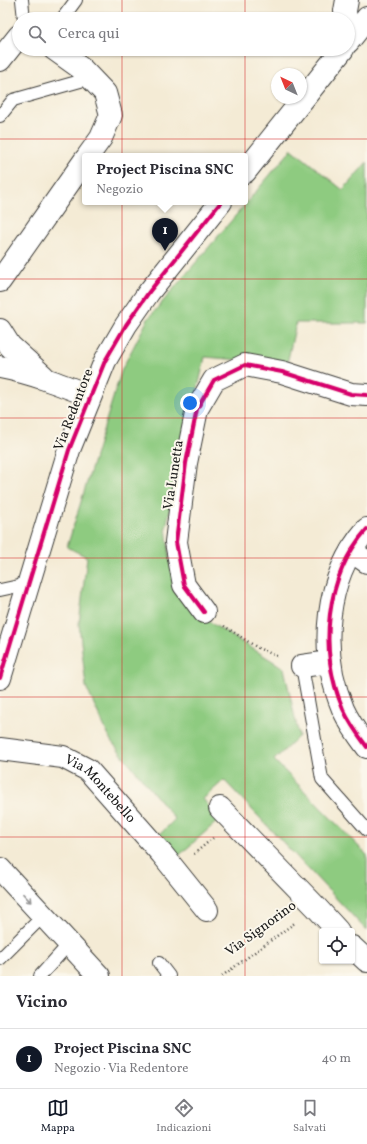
<!DOCTYPE html>
<html lang="it">
<meta charset="utf-8">
<style>
:root{--surface:#fff;--page:#f2f2f3;--text:#2b2b33;--muted:#7c7c81;--line:#e1e1e2;--accent:#111827}
body{margin:0;font-family:Vollkorn,serif;background:var(--page);color:var(--text)}
.controls{position:absolute;right:12px;bottom:12px;display:grid;overflow:hidden;border-radius:4px;box-shadow:0 1px 3px #0004}
.controls button{width:36px;height:36px;display:grid;place-items:center;padding:0;border:0;border-bottom:1px solid var(--line);background:var(--surface);color:var(--text);font:20px sans-serif}
.compass{position:absolute;left:271px;top:68px;width:36px;height:36px;border-radius:50%;background:var(--surface);box-shadow:0 1px 3px #0004;rotate:317deg}
.you{position:absolute;left:190px;top:403px;width:14px;height:14px;margin:-10px;border:3px solid #fff;border-radius:50%;background:#1a73e8;box-shadow:0 0 0 6px #1a73e833}
.badge{display:grid;place-items:center;width:26px;height:26px;border-radius:50%;background:var(--accent);color:#fff;font-size:13px;font-weight:700}
.pin{position:absolute;translate:-50% -33px;filter:drop-shadow(0 1px 2px #0008)}
.pin::after{content:'';position:absolute;top:21px;width:14px;height:12px;background:inherit;clip-path:polygon(0 0,100% 0,50% 100%)}
.popup{position:absolute;left:82px;top:153px;width:166px;height:52px;box-sizing:border-box;display:grid;place-content:center;border-radius:4px;background:var(--surface);filter:drop-shadow(0 1px 3px #0005);font-size:13px;white-space:nowrap;color:var(--muted)}
.popup b{font-size:15px;color:var(--text)}
.popup::after{content:'';position:absolute;left:50%;top:100%;margin-left:-8px;border:8px solid transparent;border-top-color:var(--surface)}
.list{margin:0;padding:0;list-style:none}
h2{display:flex;justify-content:space-between;align-items:center;height:52px;margin:0;padding:0 16px;font-size:17px}
h2 small{font-size:13px;font-weight:400;color:var(--muted)}
.list li{display:grid;grid-template-columns:26px 1fr auto;gap:12px;align-items:center;box-sizing:border-box;height:60px;padding:0 16px;border-top:1px solid var(--line)}
.list b{display:block;font-size:15px;white-space:nowrap}
.list p{margin:0;font-size:13px;white-space:nowrap;color:var(--muted)}
.list em{font-size:13px;font-style:normal;color:var(--muted)}
.icon{flex:none;width:22px;height:22px;fill:none;stroke:currentColor;stroke-width:2;stroke-linecap:round;stroke-linejoin:round}
.map{position:relative;flex:none;width:367px;height:976px;overflow:hidden}
.search{position:absolute;background:var(--surface);box-shadow:0 1px 3px #0004;left:12px;right:12px;top:12px;height:44px;display:flex;align-items:center;gap:10px;box-sizing:border-box;padding:0 14px;border-radius:22px;color:var(--muted);font-size:15px}
.sheet{height:112px;background:var(--surface)}
nav{display:flex;justify-content:space-around;align-items:center;box-sizing:border-box;height:56px;border-top:1px solid var(--line);background:var(--surface);font-size:11px;color:var(--muted)}
nav a{display:grid;justify-items:center;gap:2px}
nav .on{color:var(--accent)}
.map>svg:first-child{display:block}
.green{fill:#8ecb80;stroke:#55744e}
.lines{fill:none;stroke-linecap:round;stroke-linejoin:round}
.lane-casing{stroke:#3c3b38;stroke-width:14}
.street-casing{stroke:#3c3b38;stroke-width:24}
.secondary-casing{stroke:#3c3b38;stroke-width:24}
.path{stroke:#3c3b38;stroke-width:2.5;stroke-dasharray:1 3;stroke-linecap:butt}
.lane{stroke:#fff;stroke-width:12}
.street{stroke:#fff;stroke-width:22}
.secondary{stroke:#fff;stroke-width:22}
.cycleway-casing{stroke:#fbf7ec;stroke-width:6}
.cycleway{stroke:#d6006c;stroke-width:4}
.oneway{stroke:#999}
.grid{fill:none;stroke:#d62828;stroke-width:1;stroke-opacity:0.55}
.labels{text-anchor:middle;dominant-baseline:central;stroke-width:4;stroke-linejoin:round;paint-order:stroke}
.street-label{font-size:14px;fill:#1c1c1c;stroke:#fbf7ec}
</style>
<div class="map">
<svg width="367" height="976" viewBox="0 0 367 976">
<rect width="100%" height="100%" fill="#fbf7ec"/>
<filter id="ink" filterUnits="userSpaceOnUse"><feTurbulence type="fractalNoise" baseFrequency=".025" numOctaves="2"/><feDisplacementMap in="SourceGraphic" scale="8" xChannelSelector="R" yChannelSelector="G"/><feConvolveMatrix kernelMatrix="1 2 1 2 8 2 1 2 1" color-interpolation-filters="sRGB"/></filter>
<filter id="wash" filterUnits="userSpaceOnUse"><feTurbulence type="fractalNoise" baseFrequency=".012" numOctaves="4" result="noise"/><feDisplacementMap in="SourceGraphic" scale="16" xChannelSelector="R" yChannelSelector="G"/><feGaussianBlur stdDeviation="0.9" result="paint"/><feColorMatrix in="noise" values="0 0 0 0 0 0 0 0 0 0 0 0 0 0 0 0 0 1.4 0 .05"/><feComposite in="paint" operator="in"/></filter>
<g filter="url(#wash)">
<rect width="100%" height="100%" fill="#f4ebd5"/>
<polygon class="green" points="292,149 343,190 367,162 367,323 296,323 287,364 205,357 166,527 170,561 190,604 214,625 284,668 299,736 274,760 367,855 367,931 224,780 203,799 220,819 176,858 157,837 175,819 111,741 86,687 79,624 87,557 67,547 122,369 148,319"/>
</g>
<g filter="url(#ink)">
<g class="lines">
<g class="lane-casing">
<g id="lane">
<polyline points="22,0 24,19"/>
<polyline points="62,19 76,0"/>
<polyline points="0,116 13,100 91,78"/>
<polyline points="0,590 28,584"/>
<polyline points="302,666 322,779 367,830"/>
<polyline points="0,959 43,916"/>
<polyline points="159,963 169,976"/>
<polyline points="40,976 69,944"/>
</g>
</g>
<g class="street-casing">
<g id="street">
<polyline points="346,19 345,11 347,0"/>
<polyline points="54,49 82,69 105,93 111,115 101,138 88,156"/>
<polyline points="0,60 19,36"/>
<polyline points="0,281 85,160"/>
<polyline points="0,330 10,346 43,376"/>
<path d="M 0,367 C 32,373 60,384 90,396"/>
<polyline points="351,551 367,562"/>
<polyline points="204,612 184,585 176,542 186,463 197,409 214,380 245,365 282,372 351,394 367,395"/>
<polyline points="302,666 330,662"/>
<path id="s1" d="M 0,749 L 63,757 L 88,770 L 162,854 L 207,910"/>
<polyline points="220,808 316,907 338,931"/>
<polyline points="0,869 99,976"/>
<polyline points="352,947 367,961"/>
</g>
</g>
<g class="secondary-casing">
<g id="secondary">
<polyline points="348,42 367,18"/>
<polyline points="245,172 343,49"/>
<path d="M 367,529 C 325,577 318,650 343,709 C 349,722 358,735 367,747"/>
<polyline points="0,678 69,450 105,361 126,325 149,292 221,202"/>
</g>
</g>
<g class="path">
<polyline points="224,626 258,648 279,657"/>
<polyline points="194,854 213,838"/>
<polyline points="222,976 296,922"/>
</g>
<use href="#lane" class="lane"/>
<use href="#street" class="street"/>
<use href="#secondary" class="secondary"/>
<g class="cycleway-casing">
<g id="cycleway">
<path d="M 367,529 C 325,577 318,650 343,709 C 349,722 358,735 367,747"/>
<polyline points="204,612 184,585 176,542 186,463 197,409 214,380 245,365 282,372 351,394 367,395"/>
<polyline points="0,678 69,450 105,361 126,325 149,292 221,202"/>
</g>
</g>
<use href="#cycleway" class="cycleway"/>
</g>
<defs><path id="oneway-shaft" d="M-6 0H5M1.5-3L5.5 0L1.5 3" fill="none" stroke-width="1.6" stroke-linecap="round" stroke-linejoin="round"/></defs>
<use class="oneway" href="#oneway-shaft" transform="translate(27 898) rotate(47)"/>
</g>
<path class="grid" d="M 122,0 L 122,19M 245,0 L 245,19M 122,49 L 122,976M 245,49 L 245,976M 0,139 L 367,139M 0,279 L 367,279M 0,418 L 367,418M 0,558 L 367,558M 0,697 L 367,697M 0,837 L 367,837"/>
<g class="labels">
<g class="street-label">
<text transform="translate(74 410) rotate(-69)">Via Redentore</text>
<text transform="translate(174 475) rotate(-81)">Via Lunetta</text>
<text stroke="none"><textPath href="#s1" startOffset="113">Via Montebello</textPath></text>
<text transform="translate(261 929) rotate(-36)">Via Signorino</text>
</g>
</g>
</svg>
<div class="controls">
<button><svg class="icon" aria-label="locate" viewBox="0 0 24 24"><circle cx="12" cy="12" r="6"/><path d="M12 2v4M12 18v4M2 12h4M18 12h4"/></svg></button>
</div>
<svg class="compass" viewBox="-18 -18 36 36"><path d="M0-13l5 13h-10z" fill="#e53935"/><path d="M0 13l5-13h-10z" fill="#7c7c81"/></svg>
<div class="you"></div>
<div class="pin badge" style="left:165px;top:251px">1</div>
<div class="popup"><b>Project Piscina SNC</b>Negozio</div>
<div class="search"><svg class="icon" aria-label="search" viewBox="0 0 24 24"><circle cx="10" cy="10" r="6"/><path d="M15 15l6 6"/></svg>Cerca qui</div>
</div>
<section class="sheet">
<h2>Vicino<small></small></h2>
<ul class="list">
<li><span class="badge">1</span><div><b>Project Piscina SNC</b><p>Negozio · Via Redentore</p></div><em>40 m</em></li>
</ul>
</section>
<nav>
<a class="on"><svg class="icon" aria-label="map" viewBox="0 0 24 24"><path d="M3 6l6-2 6 2 6-2v14l-6 2-6-2-6 2zM9 4v14M15 6v14"/></svg>Mappa</a>
<a><svg class="icon" aria-label="directions" viewBox="0 0 24 24"><path d="M12 3l9 9-9 9-9-9zM9 14v-3h6M13 9l2 2-2 2"/></svg>Indicazioni</a>
<a><svg class="icon" aria-label="saved" viewBox="0 0 24 24"><path d="M7 4h10v16l-5-4-5 4z"/></svg>Salvati</a>
</nav>
